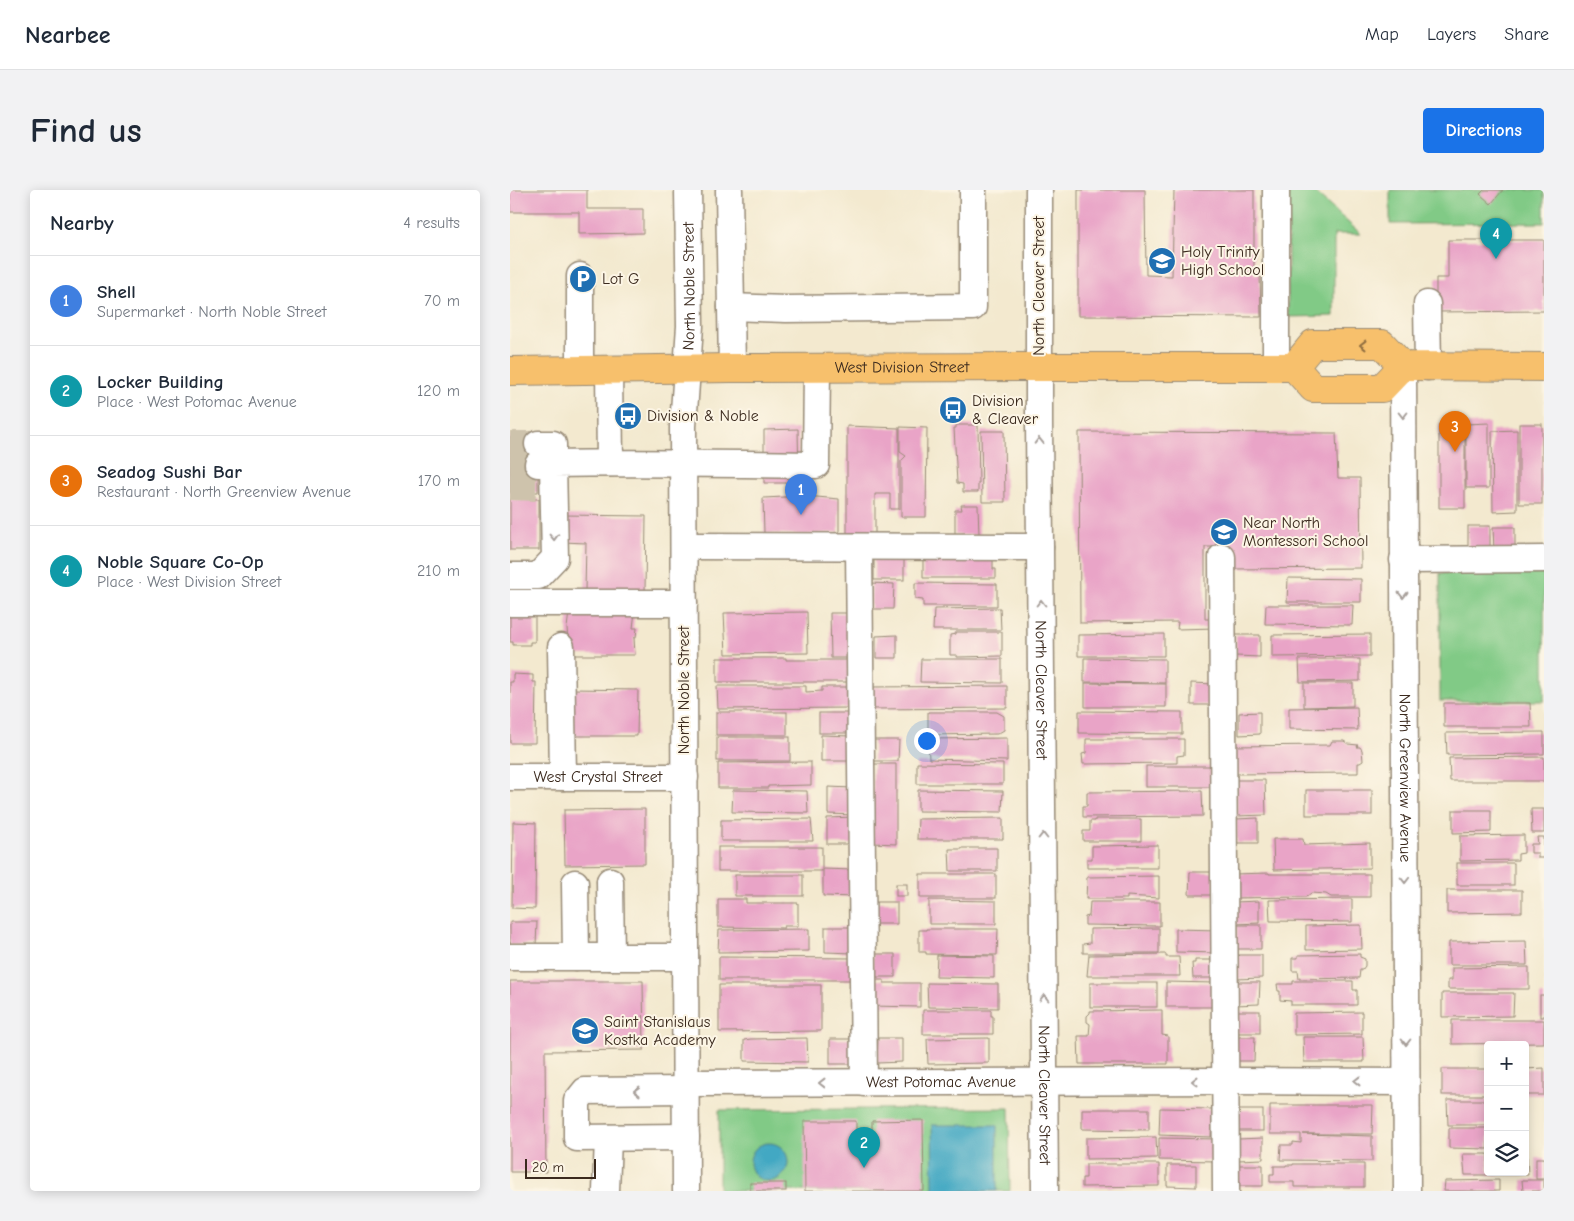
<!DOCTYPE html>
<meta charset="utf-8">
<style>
:root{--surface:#fff;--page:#f2f2f3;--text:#1f2937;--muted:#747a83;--line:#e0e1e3;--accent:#1a73e8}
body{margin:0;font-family:"Comic Neue",sans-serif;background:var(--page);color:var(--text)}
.controls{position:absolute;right:15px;bottom:15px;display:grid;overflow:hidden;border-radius:5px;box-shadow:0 2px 12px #0003}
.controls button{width:45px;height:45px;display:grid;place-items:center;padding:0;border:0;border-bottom:1px solid var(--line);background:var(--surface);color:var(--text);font:25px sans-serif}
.scale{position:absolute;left:15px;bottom:12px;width:71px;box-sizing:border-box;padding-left:5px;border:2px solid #3b2a1e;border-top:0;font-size:14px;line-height:18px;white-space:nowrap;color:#3b2a1e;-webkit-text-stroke:4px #fcf5e5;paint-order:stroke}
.you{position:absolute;left:416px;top:550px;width:18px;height:18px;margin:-12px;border:4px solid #fff;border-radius:50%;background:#1a73e8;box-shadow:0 0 0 8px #1a73e833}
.badge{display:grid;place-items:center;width:32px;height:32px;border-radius:50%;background:var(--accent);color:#fff;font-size:16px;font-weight:700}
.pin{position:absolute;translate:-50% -41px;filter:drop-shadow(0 1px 2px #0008)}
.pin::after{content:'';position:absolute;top:26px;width:18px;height:15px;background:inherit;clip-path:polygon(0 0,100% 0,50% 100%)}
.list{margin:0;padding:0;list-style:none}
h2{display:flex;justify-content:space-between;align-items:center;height:65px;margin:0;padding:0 20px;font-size:21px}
h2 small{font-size:16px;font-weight:400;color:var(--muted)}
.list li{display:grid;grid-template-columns:32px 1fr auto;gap:15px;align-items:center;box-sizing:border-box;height:90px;padding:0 20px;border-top:1px solid var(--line)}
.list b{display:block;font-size:19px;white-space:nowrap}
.list p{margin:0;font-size:16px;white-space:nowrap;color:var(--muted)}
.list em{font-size:16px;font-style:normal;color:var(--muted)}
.icon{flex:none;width:28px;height:28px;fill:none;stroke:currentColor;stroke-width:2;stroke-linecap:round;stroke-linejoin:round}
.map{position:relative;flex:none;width:1034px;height:1001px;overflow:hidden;border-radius:5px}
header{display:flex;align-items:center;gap:30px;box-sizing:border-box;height:70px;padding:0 25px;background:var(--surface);border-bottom:1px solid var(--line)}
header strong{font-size:24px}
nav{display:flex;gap:28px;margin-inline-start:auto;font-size:18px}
.intro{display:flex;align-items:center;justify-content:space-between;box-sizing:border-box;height:120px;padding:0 30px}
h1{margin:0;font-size:35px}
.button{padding:12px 22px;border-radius:5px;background:var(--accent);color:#fff;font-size:18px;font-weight:700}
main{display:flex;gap:30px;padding:0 30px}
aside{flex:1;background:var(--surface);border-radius:5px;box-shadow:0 2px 12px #0003}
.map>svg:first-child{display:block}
.green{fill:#81ca86;stroke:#5e7a52}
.water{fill:#43a8c3;stroke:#3f6970}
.building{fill:#e9a4c7}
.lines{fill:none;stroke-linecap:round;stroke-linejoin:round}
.minor-tunnel{stroke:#cec3ac;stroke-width:26;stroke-dasharray:26 13;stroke-linecap:butt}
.minor-casing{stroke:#978a76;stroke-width:29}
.major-casing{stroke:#978a76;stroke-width:30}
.minor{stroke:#fff;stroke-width:26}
.major{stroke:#f7c06c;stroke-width:28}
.oneway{stroke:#906e41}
.oneway2{stroke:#a79f9a}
.labels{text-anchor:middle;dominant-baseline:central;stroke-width:4;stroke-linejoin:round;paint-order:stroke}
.poi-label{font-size:16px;fill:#3b2a1e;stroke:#fcf5e5;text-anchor:start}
.street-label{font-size:16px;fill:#3b2a1e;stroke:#fcf5e5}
</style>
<header>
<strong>Nearbee</strong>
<nav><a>Map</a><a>Layers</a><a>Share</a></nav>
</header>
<div class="intro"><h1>Find us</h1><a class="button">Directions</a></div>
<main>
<aside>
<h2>Nearby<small>4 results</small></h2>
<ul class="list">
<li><span class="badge" style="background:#3f7fe0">1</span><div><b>Shell</b><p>Supermarket · North Noble Street</p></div><em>70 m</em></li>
<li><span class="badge" style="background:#0f9aa8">2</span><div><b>Locker Building</b><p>Place · West Potomac Avenue</p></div><em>120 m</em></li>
<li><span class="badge" style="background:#e8710a">3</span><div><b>Seadog Sushi Bar</b><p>Restaurant · North Greenview Avenue</p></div><em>170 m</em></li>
<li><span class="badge" style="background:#0f9aa8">4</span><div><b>Noble Square Co-Op</b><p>Place · West Division Street</p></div><em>210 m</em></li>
</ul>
</aside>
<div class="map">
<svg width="1034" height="1001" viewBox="0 0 1034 1001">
<rect width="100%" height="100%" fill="#fcf5e5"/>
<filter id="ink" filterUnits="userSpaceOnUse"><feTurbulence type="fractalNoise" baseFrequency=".02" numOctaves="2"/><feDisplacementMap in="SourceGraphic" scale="10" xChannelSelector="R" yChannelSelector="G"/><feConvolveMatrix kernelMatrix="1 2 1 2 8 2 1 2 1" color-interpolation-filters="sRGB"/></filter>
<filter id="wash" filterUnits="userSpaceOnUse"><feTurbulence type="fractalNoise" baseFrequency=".0096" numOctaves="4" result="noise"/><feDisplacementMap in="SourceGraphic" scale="20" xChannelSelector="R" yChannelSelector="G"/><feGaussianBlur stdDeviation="1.12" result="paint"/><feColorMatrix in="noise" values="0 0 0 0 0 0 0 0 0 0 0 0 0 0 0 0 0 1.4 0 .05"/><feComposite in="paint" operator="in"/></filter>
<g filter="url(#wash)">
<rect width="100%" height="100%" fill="#f3e9cf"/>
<g class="green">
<polygon points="783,0 802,0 851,44 824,44 824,126 778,127 778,3"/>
<polygon points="880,0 1034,0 1034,33 880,34"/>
<rect x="930" y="383" width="104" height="128"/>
<polygon points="499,918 500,1001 209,1001 209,920"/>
</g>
<g class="water">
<polygon points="422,935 487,935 487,1001 423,1001"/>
<circle cx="259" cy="972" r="19"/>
</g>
<g id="blocks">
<g class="building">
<polygon points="0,0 77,0 77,19 133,19 133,43 69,44 69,22 0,22"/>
<polygon points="568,0 635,0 636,85 662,86 664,0 744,0 744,84 750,84 751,127 568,126"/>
<polygon points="974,0 993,0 981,14 970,4"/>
<polygon points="938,50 1034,50 1034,121 926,122 926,88 938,88"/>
<polygon points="979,233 979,298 956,298 956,234"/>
<polygon points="955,234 955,318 929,318 929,235"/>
<rect x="1009" y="234" width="23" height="80"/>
<polygon points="446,235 468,235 469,293 468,293 468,302 453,302 453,294 447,293 444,238 446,238"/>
<polygon points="337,236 389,238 389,319 380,319 380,304 365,304 365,347 337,346"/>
<polygon points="390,237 417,238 416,327 391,327 391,271 396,266 390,262"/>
<polygon points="288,239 289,293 254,293 254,240"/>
<polygon points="1007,240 1007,321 983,322 982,241"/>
<polygon points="471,241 494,241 495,312 472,312"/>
<polygon points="569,242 826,243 828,288 850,288 851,378 720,379 720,357 695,357 695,429 706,429 706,438 667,439 668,432 570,433"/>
<polygon points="0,246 28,246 28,302 0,303"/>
<polygon points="296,306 329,309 329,342 296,345 254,343 253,308"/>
<rect x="0" y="309" width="29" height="51"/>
<polygon points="451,315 468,315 469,345 445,345 445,320 452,320"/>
<polygon points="53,325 136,326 135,402 75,401 76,353 53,352"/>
<rect x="958" y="336" width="22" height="26"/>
<polygon points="983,337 1005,337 1005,362 984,362"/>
<polygon points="483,365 483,379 486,379 486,388 413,388 413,366"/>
<rect x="364" y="367" width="30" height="23"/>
<polygon points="778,388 851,389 851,412 777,412"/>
<polygon points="361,393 384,394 383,419 361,419"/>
<polygon points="405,393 487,394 487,416 413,416 413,410 405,409"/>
<polygon points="756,415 843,415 842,435 755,434"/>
<polygon points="0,418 25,418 25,452 20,452 20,455 3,455 3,452 0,452"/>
<polygon points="490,418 491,440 423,440 424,419"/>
<polygon points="59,422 125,422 123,438 127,438 126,447 124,448 125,465 59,465 57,438"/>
<polygon points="297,422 298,463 216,464 214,423"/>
<polygon points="320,423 341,423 341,468 321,468"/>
<polygon points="446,442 492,442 492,466 447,467 447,465 440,465 440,445 446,444"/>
<polygon points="654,444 654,466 568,466 568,445"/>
<polygon points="860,444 860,466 762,467 762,445"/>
<polygon points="387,445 387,468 366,468 366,446"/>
<polygon points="726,445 750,445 750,467 726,466"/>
<polygon points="207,468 276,468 276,470 344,470 344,492 207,492"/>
<polygon points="574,468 655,469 655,493 574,492"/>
<polygon points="411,469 492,469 492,493 410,492"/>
<polygon points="789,469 850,469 850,491 790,492"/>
<polygon points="3,484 23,485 23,492 26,492 25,553 0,553 0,492 3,492"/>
<polygon points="575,493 656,494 656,517 575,517"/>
<polygon points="681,493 705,494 705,515 681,515"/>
<polygon points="794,493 843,493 843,516 794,517"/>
<polygon points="207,496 296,496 296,502 312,501 312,497 342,497 342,518 208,519"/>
<polygon points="497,496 497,518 360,519 360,497"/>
<polygon points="63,499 128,500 127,546 63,546"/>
<polygon points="934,513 1020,513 1021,537 934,537"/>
<polygon points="847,517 848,540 779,539 779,518"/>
<polygon points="569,521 672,522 672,544 569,543"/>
<rect x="206" y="522" width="71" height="23"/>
<polygon points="418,522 487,522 494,526 494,540 487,544 418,545"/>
<polygon points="750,522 750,544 729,545 729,523"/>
<rect x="309" y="523" width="32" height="20"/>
<polygon points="1034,542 1034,564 937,565 936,543"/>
<polygon points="311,545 341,546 341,571 311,571"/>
<rect x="207" y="547" width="73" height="24"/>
<polygon points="497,548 497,571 419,569 418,549"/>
<polygon points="576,549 674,549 674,565 667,566 667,573 573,574 572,564 576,563"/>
<polygon points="363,550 389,550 388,571 363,571"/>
<polygon points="822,551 834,551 838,554 848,555 847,557 850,557 852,560 853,571 850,573 848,573 848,583 721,584 721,556 820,555"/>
<polygon points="1034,567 1034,591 940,591 939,568"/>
<polygon points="301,572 301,595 258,596 258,598 208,598 208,573"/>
<polygon points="407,573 493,574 493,594 407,594"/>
<polygon points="363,574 386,574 386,654 363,653"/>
<rect x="636" y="576" width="70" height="21"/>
<polygon points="726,590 755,590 756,625 727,626"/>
<polygon points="318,597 343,598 344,625 318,624"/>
<polygon points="223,600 297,601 298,623 222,622"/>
<polygon points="408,600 493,601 492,622 408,621"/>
<rect x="796" y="600" width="66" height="25"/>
<polygon points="692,601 693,626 573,627 573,616 577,616 577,602"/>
<polygon points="135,619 135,674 55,675 54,620"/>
<polygon points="1021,619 1034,619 1034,643 1022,643"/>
<polygon points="943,620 981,620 981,642 943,643"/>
<polygon points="345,627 344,654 317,654 317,628"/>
<polygon points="493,628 493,649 407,649 408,629"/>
<polygon points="748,628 748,653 727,653 726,629"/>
<polygon points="301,629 303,651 211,651 211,630"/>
<polygon points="585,629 631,629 631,651 573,651 573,641 580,641 580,631 585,631"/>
<polygon points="3,632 26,633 25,719 2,718"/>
<polygon points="1014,645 1014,663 1008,664 1008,670 950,671 950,646"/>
<polygon points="1027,647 1034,647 1034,668 1028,668 1028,663 1021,663 1021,654 1028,654"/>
<polygon points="763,649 793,649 794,655 860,653 860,678 764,680"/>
<polygon points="648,655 648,678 577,678 577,669 582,669 582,656"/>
<rect x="208" y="657" width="104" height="24"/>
<polygon points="452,658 487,658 487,681 440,681 439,659 452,659"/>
<rect x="947" y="673" width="57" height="22"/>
<polygon points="313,679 343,680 344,707 313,706"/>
<polygon points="680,682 704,682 704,705 679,705"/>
<polygon points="759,683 759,684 860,684 860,707 821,707 816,704 801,703 796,707 723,708 723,684"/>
<rect x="410" y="684" width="76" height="24"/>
<rect x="225" y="685" width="68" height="21"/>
<polygon points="649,686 649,708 617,706 617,709 576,709 577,687"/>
<rect x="386" y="694" width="11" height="12"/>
<polygon points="937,700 1012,700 1012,722 937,723"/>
<polygon points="208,709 236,709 236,713 288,713 288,736 274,736 274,738 208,737"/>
<polygon points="842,709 842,732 760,731 759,710"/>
<polygon points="419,710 486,711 486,734 419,734"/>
<polygon points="749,711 749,733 725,734 725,712"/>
<polygon points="364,712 387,712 387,734 365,734"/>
<polygon points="580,712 650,712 650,736 575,735 575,727 579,726"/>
<polygon points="0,732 27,732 26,755 0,755"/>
<polygon points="727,735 751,735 751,759 726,759"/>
<polygon points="851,735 852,759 796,760 796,736"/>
<polygon points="315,737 344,737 344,763 315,762"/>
<polygon points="649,738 649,763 573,763 573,754 580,753 580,739"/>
<polygon points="299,739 299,761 208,762 209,740"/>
<polygon points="416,739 488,739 487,765 416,764 416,762 409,762 409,740 416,740"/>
<polygon points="666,739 708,740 707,763 666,762"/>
<polygon points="1016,751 1017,775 939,775 939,752"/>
<polygon points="363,764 385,764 385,787 362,787"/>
<polygon points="656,764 656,767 669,767 670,786 577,786 579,765"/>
<polygon points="850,764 850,767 855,769 855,776 852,780 850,780 849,788 789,789 788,781 782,781 782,768 788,768 788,765"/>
<polygon points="427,765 484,766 484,788 426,787"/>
<polygon points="726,765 752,765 752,788 726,789"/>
<polygon points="209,767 345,768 345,790 209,790"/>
<polygon points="685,770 705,770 706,788 683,788 682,773 685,773"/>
<polygon points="1019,777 1019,799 938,799 938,790 942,790 942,778"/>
<polygon points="362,790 374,790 374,793 410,793 410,817 361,816"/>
<polygon points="0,791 133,791 134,860 35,861 36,982 0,982"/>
<polygon points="783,791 843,791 843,800 847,800 847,815 781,815 781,811 770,810 770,801 768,801 767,794 783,794"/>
<polygon points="656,792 706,793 706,817 656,817"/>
<polygon points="725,792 750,792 749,814 725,815"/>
<polygon points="417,793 488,794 488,818 418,817"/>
<rect x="580" y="793" width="67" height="24"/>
<polygon points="209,795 311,795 311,841 209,842"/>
<polygon points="932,803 1004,803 1003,826 932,827"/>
<rect x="1030" y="805" width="4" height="22"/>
<polygon points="413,820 481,820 481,826 483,826 483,844 413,844"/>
<polygon points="652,820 652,845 658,846 658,874 569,874 568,846 579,846 580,834 577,832 577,826 580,823 580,821"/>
<rect x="727" y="821" width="23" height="22"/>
<polygon points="852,822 852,844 784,845 784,823"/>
<polygon points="942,830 1034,830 1034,853 942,854"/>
<polygon points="725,847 745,847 744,871 725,871"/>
<polygon points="793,847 853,847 854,872 794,872"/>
<polygon points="297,848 298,872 234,871 234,850 241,849"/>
<polygon points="368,848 392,848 392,872 367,873"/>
<polygon points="479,848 479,873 418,874 417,849"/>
<rect x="320" y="849" width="23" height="25"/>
<polygon points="1034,878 1034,905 1015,905 1015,879"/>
<rect x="932" y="879" width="46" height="26"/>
<polygon points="937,910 978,910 978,935 938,935"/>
<polygon points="760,915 863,915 862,944 793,944 862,946 862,971 770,970 771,955 783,955 783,952 791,953 791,944 760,944"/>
<polygon points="650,918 702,919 701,947 649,945"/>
<polygon points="572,919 639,919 639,940 572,939"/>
<rect x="728" y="920" width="25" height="21"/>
<polygon points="413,930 414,1001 295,1001 294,931 346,931 346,954 362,954 362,931"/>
<polygon points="939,938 978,938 978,959 939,958"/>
<polygon points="646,947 647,968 576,969 576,948"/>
<polygon points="649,948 707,949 707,971 649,970"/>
<polygon points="753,948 753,969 728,970 728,949"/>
<polygon points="953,964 978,964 978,982 1015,982 1015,967 1017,967 1018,985 955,985"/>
<rect x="1026" y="968" width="8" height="21"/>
<polygon points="576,974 649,974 649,996 572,997 572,988 576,988"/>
<polygon points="783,974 854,974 854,997 784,997 784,992 760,992 760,984 764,984 764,976 776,976 776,975 783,975"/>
<polygon points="657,975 686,975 686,997 657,996"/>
<polygon points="727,975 753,975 753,996 726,996"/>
<polygon points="989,990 989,1001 934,1001 935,991"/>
<polygon points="1012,990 1034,990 1034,1001 1013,1001"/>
<rect x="240" y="993" width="36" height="8"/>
</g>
</g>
</g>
<g filter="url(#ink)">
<use href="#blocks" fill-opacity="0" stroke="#978a76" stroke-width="1"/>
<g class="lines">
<g class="minor-tunnel">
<polyline points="0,254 28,254"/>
<polyline points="0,275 28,274"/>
<polyline points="0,297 28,298"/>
</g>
<g class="minor-casing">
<g id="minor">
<polyline points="219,0 222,178"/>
<path id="s1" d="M 529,0 L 529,232 L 535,1001"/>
<polyline points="917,114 918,177"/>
<polyline points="221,117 276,119 463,117 463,0"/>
<path id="s2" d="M 893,176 L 897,1001"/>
<polyline points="766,177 766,0"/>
<polyline points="70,180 70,86"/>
<polyline points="99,180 100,273"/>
<polyline points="28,274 43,274 43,254 28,254"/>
<polyline points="174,356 530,357"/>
<polyline points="349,357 354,893"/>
<polyline points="712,367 716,1001"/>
<polyline points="893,370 1034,369"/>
<path d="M 0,386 L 28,386 L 45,368 L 43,274 C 131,272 218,274 306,275 L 307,178"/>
<polyline points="0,413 174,413"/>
<polyline points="51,457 53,587"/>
<path id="s3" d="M 0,587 L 175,587"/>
<polyline points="100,691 101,767"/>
<polyline points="65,693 66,767"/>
<polyline points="0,767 175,767"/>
<path id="s4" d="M 176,893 L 715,891 L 896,892"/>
<polyline points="176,900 75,901 67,911 67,948 176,947"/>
<polyline points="96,1001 98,948"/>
<path id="s5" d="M 176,1001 L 173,236 L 180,136 L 178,0"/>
</g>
</g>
<g class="major-casing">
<g id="major">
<polyline points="784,177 803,154 872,154 893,176 1034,177"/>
<path id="s6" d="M 0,181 L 222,178 L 529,177 L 784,177 L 803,198 L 872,198 L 893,176"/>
</g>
</g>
<use href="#minor" class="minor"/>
<use href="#major" class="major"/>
</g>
<defs><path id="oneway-chevron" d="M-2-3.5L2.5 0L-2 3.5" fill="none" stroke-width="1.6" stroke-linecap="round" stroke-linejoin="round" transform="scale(1.25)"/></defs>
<use class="oneway" href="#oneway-chevron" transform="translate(853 155) rotate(-180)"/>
<g class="oneway2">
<use href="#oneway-chevron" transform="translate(893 225) rotate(90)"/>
<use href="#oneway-chevron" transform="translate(529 251) rotate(-91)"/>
<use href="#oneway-chevron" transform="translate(44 347) rotate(88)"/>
<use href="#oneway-chevron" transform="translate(893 405) rotate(90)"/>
<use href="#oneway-chevron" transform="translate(531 413) rotate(-90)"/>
<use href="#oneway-chevron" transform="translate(533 646) rotate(-90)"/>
<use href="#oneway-chevron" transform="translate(895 690) rotate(90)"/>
<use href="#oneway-chevron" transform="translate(534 808) rotate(-90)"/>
<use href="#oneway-chevron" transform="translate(896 852) rotate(90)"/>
<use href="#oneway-chevron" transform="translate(685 891) rotate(180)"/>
<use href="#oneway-chevron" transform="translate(847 891) rotate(-180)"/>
<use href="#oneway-chevron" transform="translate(312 893) rotate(180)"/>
<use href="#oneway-chevron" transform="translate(127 901) rotate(180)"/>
</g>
</g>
<defs>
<g id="school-disc" transform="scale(1.4375)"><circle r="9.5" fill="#1f6fb2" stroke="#fcf5e5"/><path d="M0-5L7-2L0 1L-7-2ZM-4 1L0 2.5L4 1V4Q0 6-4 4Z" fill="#fff"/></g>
<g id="parking-disc" transform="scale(1.4375)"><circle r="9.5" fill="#1f6fb2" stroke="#fcf5e5"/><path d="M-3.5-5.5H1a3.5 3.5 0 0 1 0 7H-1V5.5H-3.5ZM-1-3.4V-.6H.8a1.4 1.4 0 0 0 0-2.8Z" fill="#fff"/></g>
<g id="bus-disc" transform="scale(1.4375)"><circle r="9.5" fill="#1f6fb2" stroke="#fcf5e5"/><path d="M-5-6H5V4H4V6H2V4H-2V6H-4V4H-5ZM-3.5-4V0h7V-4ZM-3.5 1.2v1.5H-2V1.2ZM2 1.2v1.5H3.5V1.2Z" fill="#fff"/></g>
</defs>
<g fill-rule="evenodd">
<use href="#school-disc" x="652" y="71"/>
<use href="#parking-disc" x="73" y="89"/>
<use href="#bus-disc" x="443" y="220"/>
<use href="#bus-disc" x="118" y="226"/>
<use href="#school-disc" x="714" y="342"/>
<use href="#school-disc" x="75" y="841"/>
</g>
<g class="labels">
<g class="poi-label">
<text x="671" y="62">Holy Trinity<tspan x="671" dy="18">High School</tspan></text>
<text x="92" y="89">Lot G</text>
<text x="462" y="211">Division<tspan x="462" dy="18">&amp; Cleaver</tspan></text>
<text x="137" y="226">Division &amp; Noble</text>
<text x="733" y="333">Near North<tspan x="733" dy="18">Montessori School</tspan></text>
<text x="94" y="832">Saint Stanislaus<tspan x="94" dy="18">Kostka Academy</tspan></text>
</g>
<g class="street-label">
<text stroke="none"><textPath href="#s5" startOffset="905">North Noble Street</textPath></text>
<text transform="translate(529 96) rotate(-90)">North Cleaver Street</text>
<text stroke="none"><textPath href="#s6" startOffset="392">West Division Street</textPath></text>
<text transform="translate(174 500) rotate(-90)">North Noble Street</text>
<text stroke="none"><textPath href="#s1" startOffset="500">North Cleaver Street</textPath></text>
<text stroke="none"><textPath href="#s3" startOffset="88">West Crystal Street</textPath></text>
<text stroke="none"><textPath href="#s2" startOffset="412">North Greenview Avenue</textPath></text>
<text stroke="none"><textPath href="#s4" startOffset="255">West Potomac Avenue</textPath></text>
<text stroke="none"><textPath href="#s1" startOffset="905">North Cleaver Street</textPath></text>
</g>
</g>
</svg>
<div class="controls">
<button>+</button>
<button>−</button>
<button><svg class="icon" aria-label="layers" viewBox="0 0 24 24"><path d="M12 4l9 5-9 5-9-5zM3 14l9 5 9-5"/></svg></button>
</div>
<div class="scale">20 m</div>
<div class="you"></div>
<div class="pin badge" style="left:291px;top:325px;background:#3f7fe0">1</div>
<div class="pin badge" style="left:354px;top:978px;background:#0f9aa8">2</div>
<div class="pin badge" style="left:945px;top:262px;background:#e8710a">3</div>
<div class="pin badge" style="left:986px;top:69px;background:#0f9aa8">4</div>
</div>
</main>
